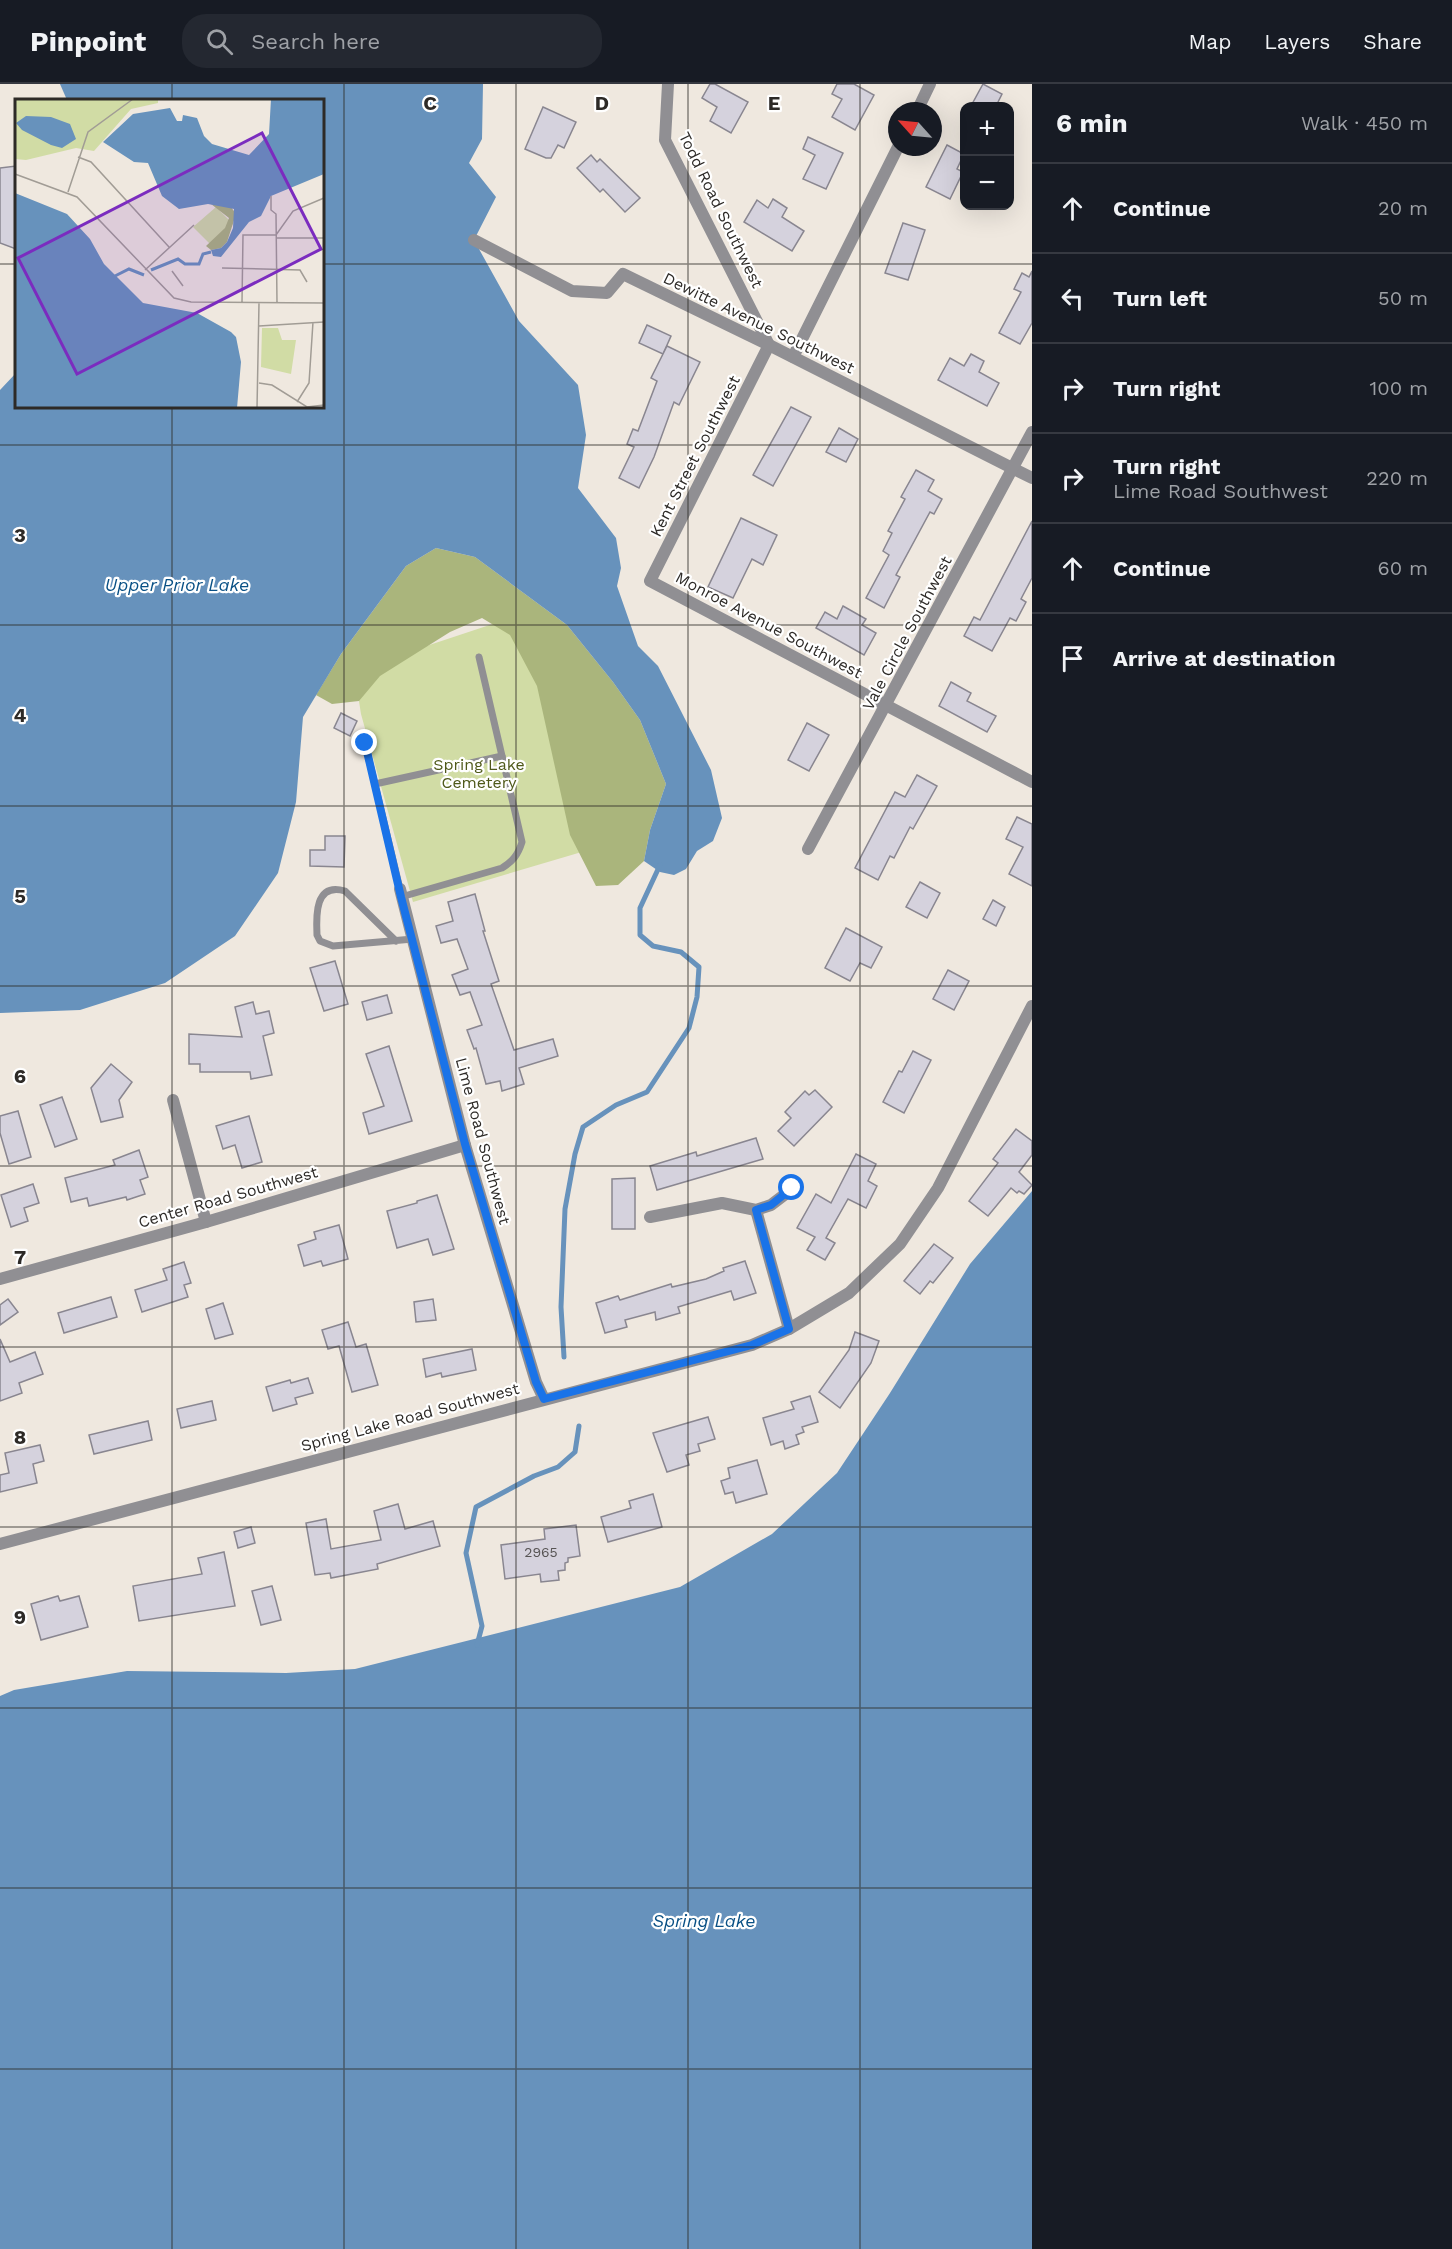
<!DOCTYPE html>
<meta charset="utf-8">
<style>
:root{--surface:#171b24;--page:#242831;--text:#f1f3f6;--muted:#9ea1a6;--line:#363941}
body{margin:0;font-family:"Work Sans",sans-serif;background:var(--page);color:var(--text)}
.controls{position:absolute;right:18px;top:18px;display:grid;overflow:hidden;border-radius:12px;box-shadow:0 6px 24px #0002}
.controls button{width:54px;height:54px;display:grid;place-items:center;padding:0;border:0;border-bottom:2px solid var(--line);background:var(--surface);color:var(--text);font:30px sans-serif}
.compass{position:absolute;left:888px;top:18px;width:54px;height:54px;border-radius:50%;background:var(--surface);box-shadow:0 6px 24px #0002;rotate:297deg}
.stop{position:absolute;width:18px;height:18px;margin:-14px;border:4px solid #1a73e8;border-radius:50%;background:#fff}
.stop.end{background:#1a73e8;border-color:#fff;box-shadow:0 2px 6px #0008}
.list{margin:0;padding:0;list-style:none}
h2{display:flex;justify-content:space-between;align-items:center;height:78px;margin:0;padding:0 24px;font-size:26px}
h2 small{font-size:20px;font-weight:400;color:var(--muted)}
.list li{display:grid;grid-template-columns:39px 1fr auto;gap:18px;align-items:center;box-sizing:border-box;height:90px;padding:0 24px;border-top:2px solid var(--line)}
.list b{display:block;font-size:22px;white-space:nowrap}
.list p{margin:0;font-size:20px;white-space:nowrap;color:var(--muted)}
.list em{font-size:20px;font-style:normal;color:var(--muted)}
.icon{flex:none;width:33px;height:33px;fill:none;stroke:currentColor;stroke-width:2;stroke-linecap:round;stroke-linejoin:round}
.map{position:relative;flex:none;width:1032px;height:2165px;overflow:hidden}
header{display:flex;align-items:center;gap:36px;box-sizing:border-box;height:84px;padding:0 30px;background:var(--surface);border-bottom:2px solid var(--line)}
header strong{font-size:28px}
nav{display:flex;gap:33px;margin-inline-start:auto;font-size:21px}
.search{width:420px;height:54px;background:var(--page);display:flex;align-items:center;gap:15px;box-sizing:border-box;padding:0 21px;border-radius:24px;color:var(--muted);font-size:22px}
main{display:flex}
aside{flex:1;background:var(--surface)}
.map>svg:first-child{display:block}
.green{fill:#d1dca5}
.forest{fill:#aab57c}
.water{fill:#6792bc}
.lines{fill:none;stroke-linecap:round;stroke-linejoin:round}
.stream{stroke:#6792bc;stroke-width:5}
.building{fill:#d5d2dd;stroke:#898690;stroke-width:1.5}
.service{stroke:#908f93;stroke-width:7}
.minor{stroke:#908f93;stroke-width:12}
.tertiary{stroke:#908f93;stroke-width:12}
.route{stroke:#1a73e8;stroke-width:8}
.grid{fill:none;stroke:#2d2a27;stroke-width:1.5;stroke-opacity:0.55}
.labels{text-anchor:middle;dominant-baseline:central;stroke-width:4.5;stroke-linejoin:round;paint-order:stroke}
.number-label{font-size:14px;fill:#575454}
.street-label{font-size:16px;fill:#2d2a27;stroke:#fff}
.park-label{font-size:16px;fill:#4f591a;stroke:#fff}
.water-label{font-size:18px;font-style:italic;fill:#095085;stroke:#fff}
.inset-river{fill:none;stroke:#6792bc;stroke-width:3}
.inset-road{fill:none;stroke:#a19c95;stroke-width:1.5}
.view{fill:#7b2cbf;fill-opacity:0.15;stroke:#7b2cbf;stroke-width:3}
.inset-edge{fill:none;stroke:#2d2a27;stroke-width:3}
.grid-label{font-size:20px;text-anchor:middle;font-weight:bold;fill:#2d2a27;stroke:#fff;stroke-width:4.5;stroke-linejoin:round;paint-order:stroke}
</style>
<header>
<strong>Pinpoint</strong>
<div class="search"><svg class="icon" aria-label="search" viewBox="0 0 24 24"><circle cx="10" cy="10" r="6"/><path d="M15 15l6 6"/></svg>Search here</div>
<nav><a>Map</a><a>Layers</a><a>Share</a></nav>
</header>
<main>
<div class="map">
<svg width="1032" height="2165" viewBox="0 0 1032 2165">
<rect width="100%" height="100%" fill="#efe8df"/>
<polygon class="green" points="535,526 602,762 413,818 361,630 354,586"/>
<polygon class="forest" points="436,464 475,473 567,541 613,598 640,636 666,700 650,746 644,777 618,801 596,802 570,751 537,602 510,551 482,534 450,548 380,592 359,617 332,620 316,611 341,570 406,482"/>
<g class="water">
<polygon points="60,0 483,0 482,55 469,79 496,113 474,156 519,237 578,301 586,351 578,404 616,454 621,484 617,502 638,562 658,582 711,686 722,734 713,757 697,767 686,785 674,791 660,788 644,777 650,746 666,700 640,636 613,598 567,541 475,473 436,464 406,482 341,570 303,633 296,718 278,789 235,852 165,899 80,926 0,929 0,306 16,289 16,322 322,322 322,16 67,16"/>
<polygon points="1032,1107 1032,2165 0,2165 0,1612 14,1606 127,1587 286,1589 355,1585 680,1503 772,1450 837,1389 890,1309 970,1180"/>
</g>
<g class="lines">
<g class="stream">
<polyline points="564,1273 561,1223 565,1125 575,1070 583,1043 616,1021 647,1008 689,944 697,913 699,883 681,868 653,862 640,851 640,824 660,781"/>
<polyline points="477,1561 482,1542 466,1469 476,1423 534,1392 558,1383 575,1368 579,1342"/>
</g>
</g>
<g class="building">
<polygon points="710,0 715,0 748,18 731,49 710,37 717,23 702,14"/>
<polygon points="837,0 854,0 874,11 855,46 832,33 842,15 832,10"/>
<polygon points="983,0 1002,10 996,22 971,22"/>
<polygon points="543,23 576,38 564,64 558,61 551,74 546,74 525,65"/>
<polygon points="808,53 843,69 826,105 803,95 815,71 803,65"/>
<polygon points="947,61 964,70 957,85 963,88 950,115 926,103"/>
<polygon points="591,71 597,78 600,75 640,114 625,128 603,105 600,108 577,84"/>
<polygon points="16,82 16,165 0,159 0,84"/>
<polygon points="773,115 787,124 782,133 804,147 792,167 744,138 757,116 768,124"/>
<polygon points="903,139 925,146 908,196 885,189"/>
<polygon points="1032,187 1032,239 1020,260 999,249 1021,208 1014,205 1022,189 1029,193"/>
<polygon points="647,241 671,252 663,270 639,259"/>
<polygon points="667,262 700,278 679,321 674,318 654,373 639,404 619,394 634,363 627,360 633,345 638,347 657,297 651,294"/>
<polygon points="971,270 984,277 979,288 999,299 987,322 938,296 950,274 964,282"/>
<polygon points="791,323 811,333 773,402 753,391"/>
<polygon points="839,344 858,355 846,378 826,368"/>
<polygon points="916,386 934,396 928,407 942,415 934,430 930,428 896,491 900,493 884,524 866,514 889,471 883,467 892,449 888,447 905,415 901,413"/>
<polygon points="741,434 777,451 763,481 752,475 733,514 708,503"/>
<polygon points="1032,437 1032,494 1021,515 1026,518 1016,537 1010,534 992,567 964,552 974,533 980,536"/>
<polygon points="843,522 866,535 862,541 876,549 864,571 816,544 825,528 837,535"/>
<polygon points="951,598 971,609 967,617 996,632 987,648 939,622"/>
<polygon points="341,629 357,637 350,652 334,644"/>
<polygon points="807,639 829,651 809,687 788,676"/>
<polygon points="917,691 937,702 913,745 910,743 894,774 890,772 878,796 855,784 895,708 905,713"/>
<polygon points="1017,733 1032,740 1032,802 1009,790 1023,763 1006,755"/>
<polygon points="325,752 345,752 344,783 310,782 310,766 325,766"/>
<polygon points="920,798 940,809 927,834 906,823"/>
<polygon points="475,810 485,847 483,847 499,897 491,900 514,966 553,955 558,972 519,984 524,1000 502,1007 500,997 486,1000 476,964 474,965 467,946 482,941 470,908 460,911 452,891 468,885 457,855 441,859 436,842 453,837 448,818"/>
<polygon points="993,816 1005,823 996,842 983,835"/>
<polygon points="846,844 882,863 871,884 860,879 850,897 825,884"/>
<polygon points="335,877 348,920 324,927 310,884"/>
<polygon points="948,886 969,897 954,926 933,915"/>
<polygon points="387,911 392,929 367,936 362,918"/>
<polygon points="253,918 256,930 269,927 274,949 263,952 272,991 251,995 250,988 200,988 200,980 189,980 189,950 242,953 235,923"/>
<polygon points="389,962 412,1037 369,1050 363,1029 384,1022 366,970"/>
<polygon points="913,967 931,976 904,1029 883,1018 899,987 902,988"/>
<polygon points="111,980 132,998 119,1016 123,1033 101,1038 91,1004"/>
<polygon points="815,1006 832,1023 794,1062 778,1047 791,1034 785,1028 805,1007 809,1011"/>
<polygon points="62,1013 77,1055 55,1063 40,1021"/>
<polygon points="18,1027 31,1073 9,1080 0,1049 0,1032"/>
<polygon points="249,1032 262,1078 242,1084 235,1061 223,1065 216,1042"/>
<polygon points="1016,1045 1032,1057 1032,1071 1019,1088 1032,1101 1024,1110 1019,1107 1017,1109 1011,1104 988,1132 969,1117 998,1079 993,1075"/>
<polygon points="756,1054 763,1075 657,1106 650,1082 696,1068 697,1072"/>
<polygon points="139,1066 148,1093 140,1096 145,1110 127,1116 126,1113 89,1122 87,1114 71,1118 65,1094 115,1081 113,1076"/>
<polygon points="856,1070 876,1080 868,1097 877,1102 866,1124 848,1115 826,1154 835,1159 825,1176 807,1166 815,1153 797,1144 816,1110 831,1119"/>
<polygon points="635,1094 635,1145 612,1145 612,1095"/>
<polygon points="33,1100 39,1119 24,1124 28,1137 11,1143 1,1111"/>
<polygon points="437,1111 454,1165 433,1171 428,1155 397,1164 387,1127 417,1119 417,1117"/>
<polygon points="339,1141 348,1175 323,1182 321,1177 304,1182 298,1161 316,1155 314,1148"/>
<polygon points="934,1160 953,1174 933,1199 930,1197 920,1210 904,1197"/>
<polygon points="745,1177 756,1209 734,1216 731,1207 678,1223 680,1229 656,1236 655,1228 625,1236 627,1243 605,1249 596,1219 618,1212 620,1216 671,1200 672,1203 706,1195 724,1187 723,1184"/>
<polygon points="184,1178 191,1199 184,1201 188,1213 142,1228 135,1206 167,1196 163,1185"/>
<polygon points="111,1213 117,1233 64,1249 58,1229"/>
<polygon points="8,1215 18,1228 0,1241 0,1221"/>
<polygon points="433,1215 436,1236 416,1238 414,1218"/>
<polygon points="223,1219 233,1250 215,1255 206,1225"/>
<polygon points="348,1238 356,1263 366,1260 378,1301 352,1308 339,1262 328,1265 322,1246"/>
<polygon points="855,1248 879,1257 871,1279 840,1324 819,1308 849,1266"/>
<polygon points="0,1255 10,1278 35,1268 43,1290 19,1299 22,1309 0,1317"/>
<polygon points="472,1265 476,1286 442,1293 441,1289 426,1293 423,1275"/>
<polygon points="308,1294 313,1309 295,1314 297,1320 273,1327 266,1303 290,1296 291,1299"/>
<polygon points="810,1312 818,1338 802,1343 804,1348 796,1351 799,1360 785,1365 783,1357 771,1361 763,1334 794,1325 791,1318"/>
<polygon points="212,1317 216,1336 181,1344 177,1325"/>
<polygon points="708,1333 715,1355 698,1360 700,1367 686,1371 689,1381 667,1388 653,1349"/>
<polygon points="148,1337 152,1356 94,1370 89,1351"/>
<polygon points="40,1361 44,1377 33,1380 37,1399 0,1408 0,1391 9,1389 5,1369"/>
<polygon points="757,1376 767,1410 736,1419 733,1408 725,1410 721,1397 730,1394 728,1384"/>
<polygon points="653,1410 662,1443 608,1458 601,1433 631,1424 629,1417"/>
<polygon points="398,1420 405,1445 433,1437 440,1462 377,1480 378,1485 331,1494 330,1489 315,1491 306,1439 326,1435 331,1465 381,1456 374,1427"/>
<polygon points="576,1441 580,1472 568,1474 568,1478 565,1479 565,1486 558,1487 559,1496 541,1498 540,1490 505,1495 501,1461 545,1455 544,1445"/>
<polygon points="251,1443 255,1459 238,1464 234,1448"/>
<polygon points="224,1468 235,1522 139,1537 133,1502 202,1490 198,1474"/>
<polygon points="272,1502 281,1536 261,1541 252,1507"/>
<polygon points="58,1512 60,1517 79,1512 88,1543 41,1556 31,1520"/>
</g>
<g class="lines">
<g class="service">
<polyline points="365,659 400,805"/>
<polyline points="375,700 502,672"/>
<path d="M 401,813 L 502,784 C 513,777 518,771 522,758 L 479,573"/>
<path d="M 396,857 L 345,807 C 315,798 316,831 317,851 L 320,857 L 333,862 L 413,855"/>
</g>
<g class="minor">
<polyline points="668,0 665,56 769,261 650,497 1032,698"/>
<polyline points="917,27 930,0"/>
<polyline points="474,156 572,207 607,209 623,190 769,261 1032,394"/>
<polyline points="793,273 898,63"/>
<polyline points="808,765 1032,348"/>
<polyline points="400,805 465,1061 536,1298 544,1315"/>
<polyline points="173,1016 206,1138"/>
<polyline points="756,1126 789,1245"/>
<polyline points="650,1133 722,1119 756,1126 771,1121 792,1105"/>
<polyline points="0,1195 206,1138 465,1061"/>
</g>
<polyline class="tertiary" points="0,1460 752,1261 789,1245 849,1209 900,1160 938,1104 1032,922"/>
</g>
<g class="lines">
<polyline class="route" points="365,659 401,813 465,1060 536,1298 544,1315 752,1261 789,1245 756,1126 771,1121 792,1104"/>
</g>
<path class="grid" d="M 172,0 L 172,16M 344,0 L 344,2165M 516,0 L 516,2165M 688,0 L 688,2165M 860,0 L 860,2165M 0,180 L 16,180M 322,180 L 1032,180M 172,322 L 172,2165M 0,361 L 1032,361M 0,541 L 1032,541M 0,722 L 1032,722M 0,902 L 1032,902M 0,1082 L 1032,1082M 0,1263 L 1032,1263M 0,1443 L 1032,1443M 0,1624 L 1032,1624M 0,1804 L 1032,1804M 0,1985 L 1032,1985"/>
<g class="labels">
<g class="number-label">
<text x="541" y="1468">2965</text>
</g>
<g class="street-label">
<text transform="translate(721 126) rotate(64)">Todd Road Southwest</text>
<text transform="translate(759 239) rotate(26)">Dewitte Avenue Southwest</text>
<text transform="translate(695 372) rotate(-63)">Kent Street Southwest</text>
<text transform="translate(769 541) rotate(28)">Monroe Avenue Southwest</text>
<text transform="translate(907 549) rotate(-62)">Vale Circle Southwest</text>
<text transform="translate(483 1057) rotate(75)">Lime Road Southwest</text>
<text transform="translate(228 1113) rotate(-16)">Center Road Southwest</text>
<text transform="translate(410 1333) rotate(-15)">Spring Lake Road Southwest</text>
</g>
<g class="park-label">
<text x="479" y="680">Spring Lake<tspan x="479" dy="18">Cemetery</tspan></text>
</g>
<g class="water-label">
<text x="177" y="500">Upper Prior Lake</text>
<text x="704" y="1836">Spring Lake</text>
</g>
</g>
<g transform="translate(15 15)">
<rect width="309" height="309" fill="#efe8df"/>
<path d="M 0,0 L 143,0 L 143,4 L 116,10 L 79,52 L 61,49 L 11,61 L 0,60 ZM 201,108 L 218,125 L 196,146 L 178,128 ZM 247,229 L 263,229 L 267,241 L 281,241 L 276,275 L 246,268 Z" fill="#d1dca5"/>
<path d="M 196,105 L 216,108 L 221,115 L 212,143 L 206,149 L 196,151 L 191,147 L 210,129 L 214,119 Z" fill="#aab57c"/>
<path d="M 256,0 L 309,0 L 309,75 L 256,97 L 246,117 L 234,123 L 206,158 L 198,157 L 196,151 L 206,149 L 212,143 L 218,129 L 219,110 L 193,105 L 164,110 L 147,97 L 133,64 L 119,63 L 88,43 L 118,15 L 155,9 L 162,22 L 167,22 L 168,16 L 182,19 L 189,37 L 197,45 L 234,56 L 254,35 ZM 11,17 L 36,18 L 55,25 L 61,40 L 47,49 L 36,46 L 7,31 L 1,24 ZM 0,94 L 52,115 L 75,140 L 89,165 L 128,204 L 182,214 L 216,233 L 221,238 L 226,263 L 222,309 L 0,309 Z" fill="#6792bc"/>
<path class="inset-river" d="M 136,171 L 163,160 L 170,165 L 184,165 L 188,155 L 196,153M 98,178 L 114,170 L 129,176"/>
<path class="inset-road" d="M 63,58 L 76,63 L 154,148M 0,75 L 62,98 L 159,199 L 176,203 L 309,204M 53,93 L 73,33 L 118,0M 256,97 L 256,111 L 261,115 L 262,204M 261,139 L 309,139M 207,169 L 285,171 L 292,183M 130,171 L 179,126M 157,172 L 168,187M 227,203 L 228,136 L 261,136 L 278,112 L 309,99M 244,227 L 309,223M 244,284 L 257,286 L 292,308 L 309,306M 282,303 L 294,284 L 298,223M 242,309 L 244,204"/>
<path class="view" d="M 247,34 L 306,150 L 62,275 L 3,159 Z"/>
<rect width="309" height="309" class="inset-edge"/>
</g>
<g class="grid-label">
<text x="430" y="26">C</text>
<text x="602" y="26">D</text>
<text x="774" y="26">E</text>
<text x="20" y="458">3</text>
<text x="20" y="638">4</text>
<text x="20" y="819">5</text>
<text x="20" y="999">6</text>
<text x="20" y="1180">7</text>
<text x="20" y="1360">8</text>
<text x="20" y="1540">9</text>
</g>
</svg>
<div class="controls">
<button>+</button>
<button>−</button>
</div>
<svg class="compass" viewBox="-18 -18 36 36"><path d="M0-13l5 13h-10z" fill="#e53935"/><path d="M0 13l5-13h-10z" fill="#9ea1a6"/></svg>
<div class="stop" style="left:792px;top:1104px"></div>
<div class="stop end" style="left:365px;top:659px"></div>
</div>
<aside>
<h2>6 min<small>Walk · 450 m</small></h2>
<ul class="list">
<li><svg class="icon" aria-label="ahead" viewBox="0 0 24 24"><path d="M12 20V5M6 11l6-6 6 6"/></svg><div><b>Continue</b></div><em>20 m</em></li>
<li><svg class="icon" aria-label="left" viewBox="0 0 24 24"><path d="M17 20v-9H6M10 6l-5 5 5 5"/></svg><div><b>Turn left</b></div><em>50 m</em></li>
<li><svg class="icon" aria-label="right" viewBox="0 0 24 24"><path d="M7 20v-9h11M14 6l5 5-5 5"/></svg><div><b>Turn right</b></div><em>100 m</em></li>
<li><svg class="icon" aria-label="right" viewBox="0 0 24 24"><path d="M7 20v-9h11M14 6l5 5-5 5"/></svg><div><b>Turn right</b><p>Lime Road Southwest</p></div><em>220 m</em></li>
<li><svg class="icon" aria-label="ahead" viewBox="0 0 24 24"><path d="M12 20V5M6 11l6-6 6 6"/></svg><div><b>Continue</b></div><em>60 m</em></li>
<li><svg class="icon" aria-label="arrive" viewBox="0 0 24 24"><path d="M6 21V4h12l-3 4 3 4H6"/></svg><div><b>Arrive at destination</b></div></li>
</ul>
</aside>
</main>
